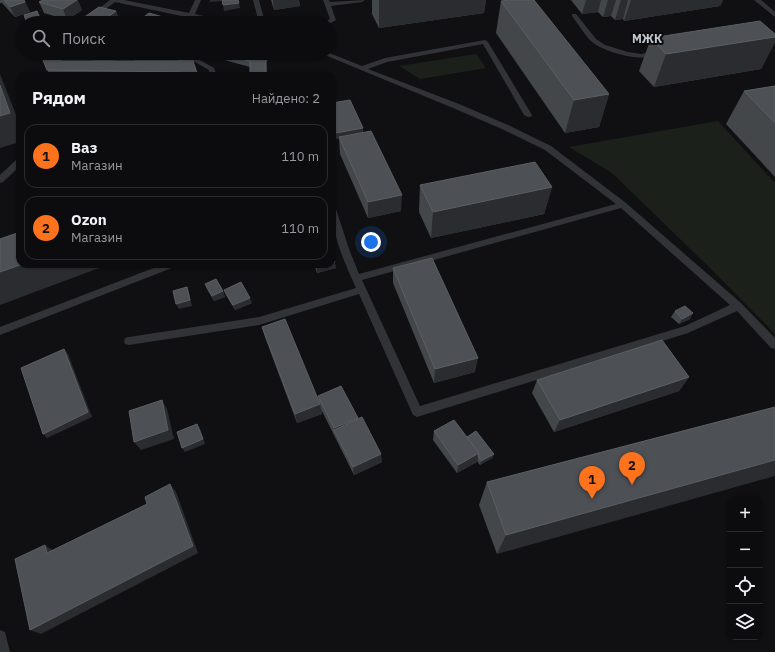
<!DOCTYPE html>
<html lang="ru">
<meta charset="utf-8">
<style>
:root{--surface:#0c0c0e;--page:#1a1a1c;--text:#f1f3f6;--muted:#9a9b9e;--line:#2c2c2e;--accent:#fd721c}
body{margin:0;font-family:"IBM Plex Sans",sans-serif;background:var(--page);color:var(--text)}
.controls{position:absolute;right:12px;bottom:12px;display:grid;overflow:hidden;border-radius:8px;box-shadow:0 1px 3px #0004}
.controls button{width:36px;height:36px;display:grid;place-items:center;padding:0;border:0;border-bottom:1px solid var(--line);background:var(--surface);color:var(--text);font:20px sans-serif}
.you{position:absolute;left:371px;top:242px;width:14px;height:14px;margin:-10px;border:3px solid #fff;border-radius:50%;background:#1a73e8;box-shadow:0 0 0 6px #1a73e833}
.badge{display:grid;place-items:center;width:26px;height:26px;border-radius:50%;background:var(--accent);color:#111;font-size:13px;font-weight:700}
.pin{position:absolute;translate:-50% -33px;filter:drop-shadow(0 1px 2px #0008)}
.pin::after{content:'';position:absolute;top:21px;width:14px;height:12px;background:inherit;clip-path:polygon(0 0,100% 0,50% 100%)}
.list{margin:0;padding:0;list-style:none}
h2{display:flex;justify-content:space-between;align-items:center;height:52px;margin:0;padding:0 16px;font-size:17px}
h2 small{font-size:13px;font-weight:400;color:var(--muted)}
.list li{display:grid;grid-template-columns:26px 1fr auto;gap:12px;align-items:center;box-sizing:border-box;height:64px;margin:0 8px 8px;padding:0 8px;border:1px solid var(--line);border-radius:12px}
.list b{display:block;font-size:15px;white-space:nowrap}
.list p{margin:0;font-size:13px;white-space:nowrap;color:var(--muted)}
.list em{font-size:13px;font-style:normal;color:var(--muted)}
.icon{flex:none;width:22px;height:22px;fill:none;stroke:currentColor;stroke-width:2;stroke-linecap:round;stroke-linejoin:round}
.map{position:relative;flex:none;width:775px;height:652px;overflow:hidden}
.search{position:absolute;background:var(--surface);box-shadow:0 1px 3px #0004;left:16px;top:16px;width:320px;height:44px;display:flex;align-items:center;gap:10px;box-sizing:border-box;padding:0 14px;border-radius:22px;color:var(--muted);font-size:15px}
.panel{position:absolute;background:var(--surface);box-shadow:0 1px 3px #0004;left:16px;top:72px;width:320px;height:196px;border-radius:12px}
.map>svg:first-child{display:block}
.green{fill:#1b211a}
.lines{fill:none;stroke-linecap:round;stroke-linejoin:round}
.lane{fill:#313337;fill-rule:evenodd}
.wall{fill:#43474a}
.shaded-wall{fill:#2a2c2f}
.building{fill:#4d5155;stroke:#5a5f64}
.labels{text-anchor:middle;dominant-baseline:central;stroke-width:4;stroke-linejoin:round;paint-order:stroke}
.far-neighbourhood-label{font-size:12px;font-weight:bold;fill:#c1c9cf;stroke:#0b0b0c}
</style>
<div class="map">
<svg width="775" height="652" viewBox="0 0 775 652">
<rect width="100%" height="100%" fill="#101012"/>
<g class="green">
<polygon points="476,54 486,68 420,79 399,66"/>
<polygon points="718,121 775,183 775,334 710,268 612,173 569,147"/>
</g>
<g class="lines">
<g class="lane">
<polygon points="110,0 124,0 189,13 195,0 201,0 195,14 234,23 221,23 191,18 115,2 87,23 80,23"/>
<polygon points="253,0 259,0 263,15 262,23 256,23 257,15"/>
<polygon points="323,0 329,0 330,2 365,0 362,2 331,6 336,20 329,24 329,23 324,23 330,19"/>
<polygon points="754,0 761,0 775,12 775,17"/>
<path d="M 572,14 L 576,14 L 596,39 L 605,45 L 628,52 L 641,54 L 658,51 L 661,53 C 647,64 604,53 591,41 C 584,34 578,24 572,16 Z"/>
<path d="M 485,40 L 488,42 L 532,115 L 531,117 L 528,117 L 524,115 L 483,44 L 387,62 L 368,69 L 459,104 L 508,125 L 551,146 L 626,203 L 741,303 L 775,338 L 775,349 L 771,348 L 737,311 L 688,333 L 417,417 L 413,415 L 359,294 L 259,325 L 129,345 L 125,344 L 124,341 L 125,338 L 129,337 L 259,317 L 356,288 C 344,261 332,236 332,206 L 336,209 L 349,249 L 359,274 L 616,204 L 545,150 L 502,129 L 453,108 L 320,53 L 329,53 L 362,66 L 385,58 ZM 621,208 L 730,305 L 685,326 L 420,406 L 362,280 Z"/>
<path d="M 73,53 L 84,53 L 120,62 C 114,67 79,58 73,53 Z"/>
<polygon points="196,58 214,68 217,76 209,76 209,70 195,62 137,63 134,61 137,59"/>
<polygon points="20,158 20,166 3,182 0,183 0,175 17,159"/>
<polygon points="164,264 179,264 177,266 0,335 0,327"/>
<polygon points="0,630 5,632 10,652 0,652"/>
</g>
</g>
<g class="wall">
<polygon points="0,0 24,0 30,12 15,17 2,3 0,3"/>
<polygon points="271,0 299,0 300,6 274,10"/>
<polygon points="372,0 486,0 484,13 379,28 372,14"/>
<polygon points="571,0 723,0 720,6 624,21 623,19 615,20 611,16 603,17 598,12 582,14"/>
<polygon points="501,1 609,94 599,127 565,133 496,33"/>
<polygon points="39,2 82,10 67,20 44,13"/>
<polygon points="116,11 120,22 119,23 82,23 80,20"/>
<polygon points="775,34 775,42 761,69 654,87 639,71 651,38"/>
<polygon points="40,53 61,61 178,61 198,76 50,76"/>
<polygon points="103,53 124,53 118,57"/>
<polygon points="133,53 171,53 166,58 135,58"/>
<polygon points="202,53 275,53 275,54 266,62 267,76 250,76 250,67 202,54"/>
<polygon points="775,86 775,177 726,124 744,91"/>
<polygon points="332,103 363,132 401,211 368,218 340,154 339,138 336,139 332,129"/>
<polygon points="420,185 552,187 544,214 431,238 419,212"/>
<polygon points="314,264 332,264 336,268 317,273"/>
<polygon points="393,268 475,372 434,383 393,283"/>
<polygon points="205,284 223,291 225,297 214,301 207,289"/>
<polygon points="224,290 252,303 235,310 226,295"/>
<polygon points="675,311 690,319 679,324 671,317"/>
<polygon points="262,327 319,400 318,396 358,419 382,462 354,475 321,409 322,414 297,423 265,337"/>
<polygon points="689,377 679,391 554,432 532,393 537,380"/>
<polygon points="775,407 497,554 479,505 487,482"/>
<polygon points="434,431 467,437 494,454 492,458 480,465 477,461 477,462 457,473 433,440"/>
</g>
<g class="shaded-wall">
<polygon points="77,0 78,0 82,10 67,20 63,9"/>
<polygon points="210,0 221,0 222,1 210,2"/>
<polygon points="273,0 299,0 300,6 274,10"/>
<polygon points="379,0 486,0 484,13 379,28"/>
<polygon points="586,0 601,0 598,12 582,14"/>
<polygon points="608,0 616,0 611,16 603,17"/>
<polygon points="621,0 628,0 623,19 615,20"/>
<polygon points="631,0 723,0 720,6 624,21"/>
<polygon points="25,2 30,12 15,17 10,7"/>
<polygon points="239,3 240,8 224,11 223,5"/>
<polygon points="116,11 120,22 119,23 100,23"/>
<polygon points="775,37 775,42 761,69 654,87 666,54"/>
<polygon points="116,53 124,53 118,57"/>
<polygon points="164,53 171,53 166,58"/>
<polygon points="270,53 275,53 275,54 266,62 267,76 266,76 266,57"/>
<polygon points="0,74 20,125 20,142 0,148"/>
<polygon points="609,94 599,127 565,133 574,100"/>
<polygon points="363,128 363,134 336,139 336,133"/>
<polygon points="552,187 544,214 431,238 433,212"/>
<polygon points="402,195 401,211 368,218 368,202"/>
<polygon points="335,262 336,268 317,273 317,267 329,264 332,264 332,263"/>
<polygon points="23,264 110,264 0,305 0,272"/>
<polygon points="187,287 189,293 192,306 179,309 176,304"/>
<polygon points="223,291 225,297 214,301 212,296"/>
<polygon points="250,298 252,303 235,310 233,305"/>
<polygon points="693,313 690,319 679,324 682,319"/>
<polygon points="64,349 68,354 92,417 47,438 43,434"/>
<polygon points="478,358 475,372 434,383 435,369"/>
<polygon points="689,377 679,391 554,432 560,420"/>
<polygon points="162,400 167,409 174,439 141,450 134,442"/>
<polygon points="320,404 322,414 297,423 295,414"/>
<polygon points="358,418 359,427 335,430 334,428"/>
<polygon points="197,424 200,428 205,444 185,452 182,448"/>
<polygon points="479,453 477,462 457,473 458,465"/>
<polygon points="381,454 382,462 354,475 353,467"/>
<polygon points="494,454 492,458 480,465 481,461"/>
<polygon points="775,460 775,476 497,554 506,535"/>
<polygon points="170,484 176,492 198,553 41,634 30,630"/>
<polygon points="45,545 55,552 47,553"/>
</g>
<g class="building">
<polygon points="4,0 24,0 25,2 10,7"/>
<polygon points="43,0 77,0 63,9 39,2"/>
<polygon points="222,0 238,0 239,3 223,5"/>
<polygon points="510,0 534,0 609,94 574,100 501,1"/>
<polygon points="99,7 116,11 100,23 93,23 80,20"/>
<polygon points="37,11 42,23 27,23 24,15"/>
<polygon points="149,13 184,23 136,23"/>
<polygon points="760,21 775,34 775,37 666,54 651,38"/>
<polygon points="40,53 57,53 61,61 178,61 192,58 198,76 181,76 180,72 47,70"/>
<polygon points="218,53 270,53 266,57 266,76 250,76 250,61"/>
<polygon points="0,85 10,113 0,116"/>
<polygon points="775,86 775,123 744,91"/>
<polygon points="350,100 363,128 336,133 332,124 332,103"/>
<polygon points="371,131 402,195 368,202 339,137"/>
<polygon points="535,162 552,187 433,212 420,185"/>
<polygon points="20,232 20,264 23,264 0,272 0,239"/>
<polygon points="332,255 335,262 332,263"/>
<polygon points="432,258 478,358 435,369 393,268"/>
<polygon points="315,264 329,264 317,267"/>
<polygon points="216,279 223,291 212,296 205,284"/>
<polygon points="241,282 250,298 233,305 224,290"/>
<polygon points="187,287 190,300 176,304 173,291"/>
<polygon points="685,306 693,313 682,319 675,311"/>
<polygon points="285,319 320,404 295,414 262,327"/>
<polygon points="662,340 689,377 560,420 537,380"/>
<polygon points="64,349 88,412 43,434 21,368"/>
<polygon points="341,386 358,418 334,428 318,396"/>
<polygon points="162,400 168,430 134,442 129,411"/>
<polygon points="775,407 775,460 506,535 487,482"/>
<polygon points="362,417 381,454 353,467 334,430"/>
<polygon points="454,420 479,453 458,465 434,431"/>
<polygon points="197,424 203,439 182,448 177,432"/>
<polygon points="476,431 494,454 481,461 478,456 479,453 467,437"/>
<polygon points="170,484 193,546 30,630 15,559 45,545 47,553 147,504 145,497"/>
</g>
<g class="labels">
<g class="far-neighbourhood-label">
<text x="647" y="38">МЖК</text>
</g>
</g>
</svg>
<div class="controls">
<button>+</button>
<button>−</button>
<button><svg class="icon" aria-label="locate" viewBox="0 0 24 24"><circle cx="12" cy="12" r="6"/><path d="M12 2v4M12 18v4M2 12h4M18 12h4"/></svg></button>
<button><svg class="icon" aria-label="layers" viewBox="0 0 24 24"><path d="M12 4l9 5-9 5-9-5zM3 14l9 5 9-5"/></svg></button>
</div>
<div class="you"></div>
<div class="pin badge" style="left:592px;top:499px">1</div>
<div class="pin badge" style="left:632px;top:485px">2</div>
<div class="search"><svg class="icon" aria-label="search" viewBox="0 0 24 24"><circle cx="10" cy="10" r="6"/><path d="M15 15l6 6"/></svg>Поиск</div>
<section class="panel">
<h2>Рядом<small>Найдено: 2</small></h2>
<ul class="list">
<li><span class="badge">1</span><div><b>Ваз</b><p>Магазин</p></div><em>110 m</em></li>
<li><span class="badge">2</span><div><b>Ozon</b><p>Магазин</p></div><em>110 m</em></li>
</ul>
</section>
</div>
